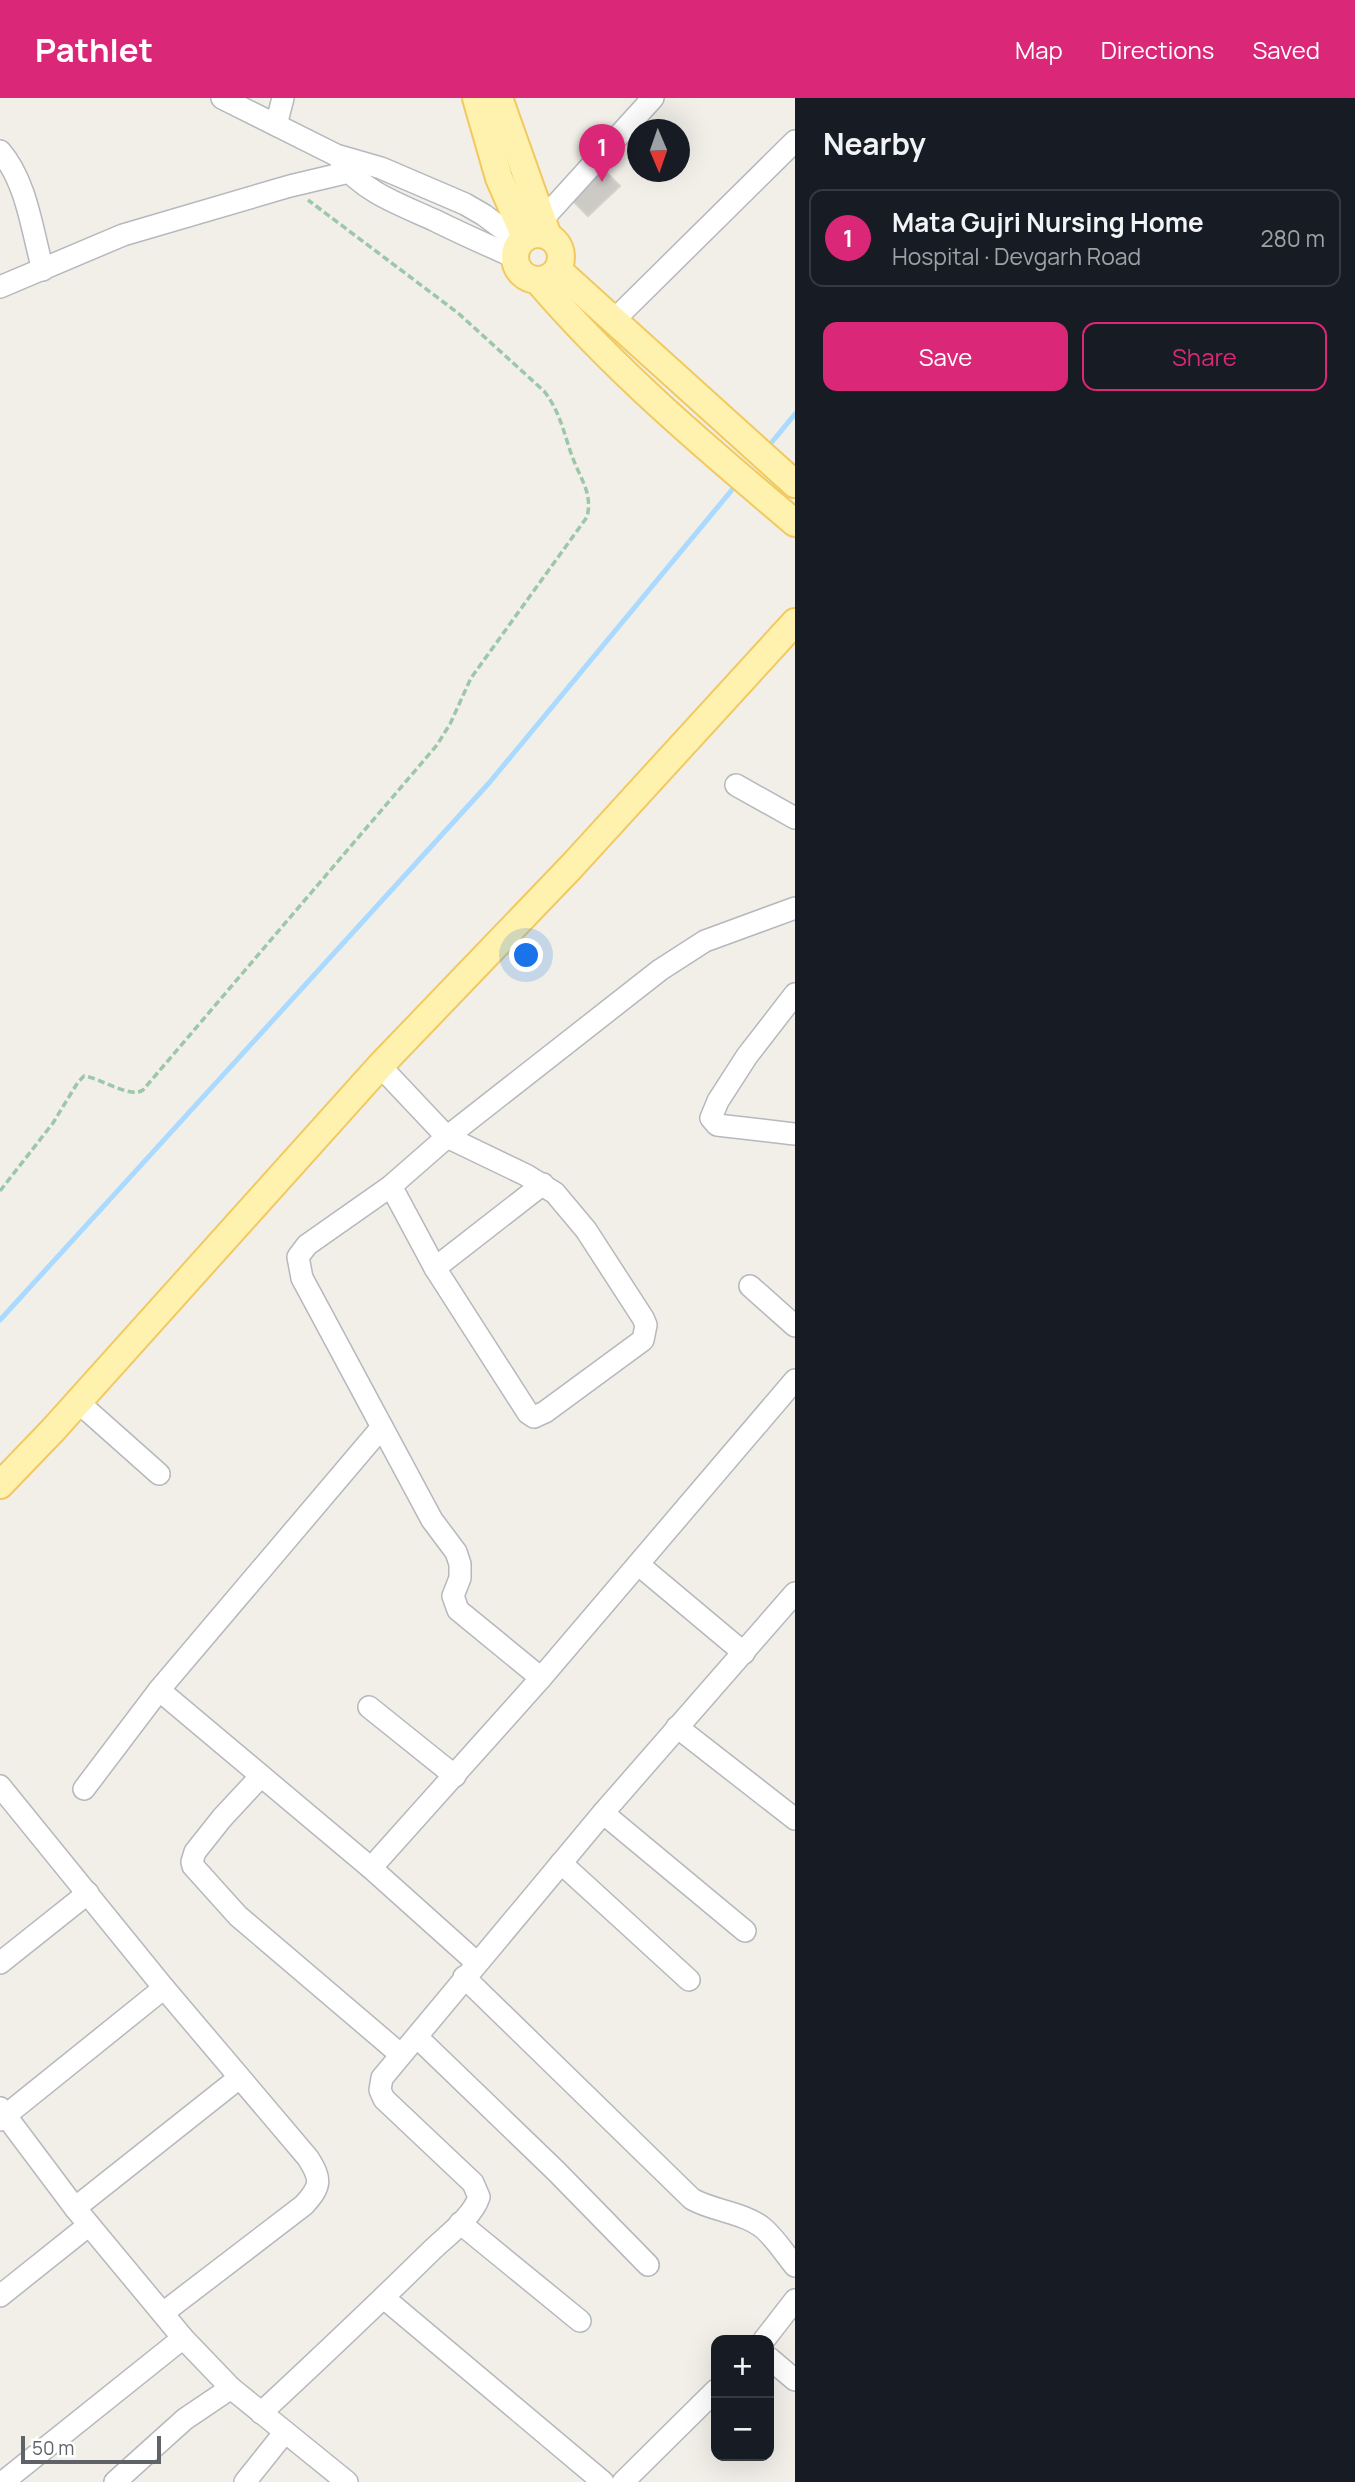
<!DOCTYPE html>
<meta charset="utf-8">
<style>
:root{--surface:#171b24;--page:#242831;--text:#f1f3f6;--muted:#9ea1a6;--line:#363941;--accent:#db2777}
body{margin:0;font-family:Manrope,sans-serif;background:var(--page);color:var(--text)}
.controls{position:absolute;right:21px;bottom:21px;display:grid;overflow:hidden;border-radius:14px;box-shadow:0 7px 28px #0002}
.controls button{width:63px;height:63px;display:grid;place-items:center;padding:0;border:0;border-bottom:2px solid var(--line);background:var(--surface);color:var(--text);font:35px sans-serif}
.compass{position:absolute;left:627px;top:21px;width:63px;height:63px;border-radius:50%;background:var(--surface);box-shadow:0 7px 28px #0002;rotate:178deg}
.scale{position:absolute;left:21px;bottom:18px;width:140px;box-sizing:border-box;padding-left:7px;border:4px solid #5f6368;border-top:0;font-size:19px;line-height:24px;white-space:nowrap;color:#5f6368;-webkit-text-stroke:5px #fff;paint-order:stroke}
.you{position:absolute;left:527px;top:858px;width:24px;height:24px;margin:-18px;border:5px solid #fff;border-radius:50%;background:#1a73e8;box-shadow:0 0 0 10px #1a73e833}
.badge{display:grid;place-items:center;width:46px;height:46px;border-radius:50%;background:var(--accent);color:#fff;font-size:23px;font-weight:700}
.pin{position:absolute;translate:-50% -58px;filter:drop-shadow(0 2px 4px #0008)}
.pin::after{content:'';position:absolute;top:37px;width:24px;height:21px;background:inherit;clip-path:polygon(0 0,100% 0,50% 100%)}
.list{margin:0;padding:0;list-style:none}
h2{display:flex;justify-content:space-between;align-items:center;height:91px;margin:0;padding:0 28px;font-size:30px}
h2 small{font-size:23px;font-weight:400;color:var(--muted)}
.list li{display:grid;grid-template-columns:46px 1fr auto;gap:21px;align-items:center;box-sizing:border-box;height:98px;margin:0 14px 14px;padding:0 14px;border:2px solid var(--line);border-radius:14px}
.list b{display:block;font-size:26px;white-space:nowrap}
.list p{margin:0;font-size:23px;white-space:nowrap;color:var(--muted)}
.list em{font-size:23px;font-style:normal;color:var(--muted)}
.actions{display:flex;gap:14px;padding:21px 28px}
.actions a{flex:1;padding:16px 0;border:2px solid var(--accent);border-radius:14px;text-align:center;font-size:24px;color:var(--accent)}
.actions .main{background:var(--accent);color:#fff}
.map{position:relative;flex:none;width:795px;height:2384px;overflow:hidden}
header{display:flex;align-items:center;gap:42px;box-sizing:border-box;height:98px;padding:0 35px;background:var(--accent);color:#fff}
header strong{font-size:33px}
nav{display:flex;gap:38px;margin-inline-start:auto;font-size:24px}
main{display:flex}
aside{flex:1;background:var(--surface)}
.map>svg:first-child{display:block}
.lines{fill:none;stroke-linecap:round;stroke-linejoin:round}
.stream{stroke:#aadaff;stroke-width:5}
.building{fill:#cccac5;stroke:#d6d1c6;stroke-width:2}
.minor-casing{stroke:#b5b8bc;stroke-width:24}
.major-casing{stroke:#f2c960;stroke-width:30}
.path{stroke:#9cc7a9;stroke-width:3.5;stroke-dasharray:7 3.5;stroke-linecap:butt}
.minor{stroke:#fff;stroke-width:21}
.major{stroke:#fff2af;stroke-width:26}
</style>
<header>
<strong>Pathlet</strong>
<nav><a>Map</a><a>Directions</a><a>Saved</a></nav>
</header>
<main>
<div class="map">
<svg width="795" height="2384" viewBox="0 0 795 2384">
<rect width="100%" height="100%" fill="#f1efe8"/>
<g class="lines">
<g class="stream">
<polyline points="767,350 795,316"/>
<polyline points="0,1222 489,685 736,387"/>
</g>
</g>
<polygon class="building" points="602,70 620,88 588,118 571,101"/>
<g class="lines">
<g class="minor-casing">
<g id="minor">
<polyline points="222,0 336,57 381,70 465,106 484,117 520,144"/>
<polyline points="276,27 283,0"/>
<path d="M 0,53 C 27,84 32,133 43,172"/>
<path d="M 341,64 C 363,94 401,107 434,122 C 460,135 487,147 514,159"/>
<polyline points="542,122 653,0"/>
<polyline points="0,189 123,137 290,88 349,74"/>
<polyline points="615,221 795,43"/>
<polyline points="736,687 795,720"/>
<polyline points="795,896 747,958 718,1003 711,1020 717,1027 795,1036"/>
<polyline points="380,968 447,1039 526,1077 555,1095 586,1132 643,1220 646,1227 643,1242 545,1314 534,1319 528,1315 435,1170 391,1088"/>
<polyline points="435,1170 543,1086"/>
<polyline points="750,1188 795,1228"/>
<polyline points="78,1304 159,1376"/>
<polyline points="639,1467 744,1555"/>
<polyline points="541,1580 458,1512 453,1498 460,1480 460,1466 456,1454 432,1422 302,1180 298,1159 307,1147 391,1088 447,1039 660,872 705,843 795,810"/>
<polyline points="159,1592 371,1770 477,1865"/>
<polyline points="369,1609 455,1678"/>
<polyline points="677,1629 795,1721"/>
<polyline points="261,1678 222,1720 195,1754 192,1764 193,1768 238,1818 400,1956"/>
<path d="M 0,1688 L 164,1890 L 308,2060 C 322,2082 321,2088 304,2107 L 163,2215"/>
<polyline points="84,1691 159,1592 382,1329"/>
<polyline points="561,1765 689,1882"/>
<polyline points="371,1770 541,1580 795,1282"/>
<polyline points="745,1833 603,1715 795,1495"/>
<polyline points="0,1865 88,1795"/>
<path d="M 464,1879 L 692,2101 C 713,2113 743,2114 763,2130 C 775,2140 785,2156 795,2168"/>
<polyline points="417,1939 556,2073 648,2167"/>
<polyline points="0,2010 75,2110 183,2240 231,2290 347,2384"/>
<polyline points="0,2022 164,1890"/>
<polyline points="75,2110 239,1980"/>
<polyline points="460,2125 580,2223"/>
<polyline points="0,2198 89,2127"/>
<polyline points="384,2200 603,2384"/>
<polyline points="764,2242 795,2202"/>
<polyline points="769,2260 795,2282"/>
<path d="M 261,2315 C 318,2262 374,2209 429,2155 C 445,2139 472,2120 479,2099 L 473,2085 L 384,2001 L 380,1992 L 382,1980 L 603,1715"/>
<polyline points="3,2384 183,2240"/>
<polyline points="115,2384 185,2321 231,2290"/>
<polyline points="245,2384 285,2334"/>
<polyline points="623,2384 716,2292"/>
</g>
</g>
<g class="major-casing">
<g id="major">
<polyline points="476,0 499,80 525,139"/>
<polyline points="499,0 548,138"/>
<circle cx="538" cy="159" r="23"/>
<polyline points="558,172 795,386"/>
<path d="M 538,183 C 615,273 705,349 795,425"/>
<polyline points="0,1387 53,1332 380,968 572,768 795,524"/>
</g>
</g>
<path class="path" d="M 0,1093 L 53,1025 L 78,984 L 84,978 C 101,980 130,1001 143,992 L 437,647 L 450,626 L 471,580 L 587,419 C 592,399 584,386 576,368 C 564,340 563,318 544,293 L 458,215 L 308,102"/>
<use href="#minor" class="minor"/>
<use href="#major" class="major"/>
</g>
</svg>
<div class="controls">
<button>+</button>
<button>−</button>
</div>
<svg class="compass" viewBox="-18 -18 36 36"><path d="M0-13l5 13h-10z" fill="#e53935"/><path d="M0 13l5-13h-10z" fill="#9ea1a6"/></svg>
<div class="scale">50 m</div>
<div class="you"></div>
<div class="pin badge" style="left:602px;top:84px">1</div>
</div>
<aside>
<h2>Nearby<small></small></h2>
<ul class="list">
<li><span class="badge">1</span><div><b>Mata Gujri Nursing Home</b><p>Hospital · Devgarh Road</p></div><em>280 m</em></li>
</ul>
<div class="actions"><a class="main">Save</a><a>Share</a></div>
</aside>
</main>
